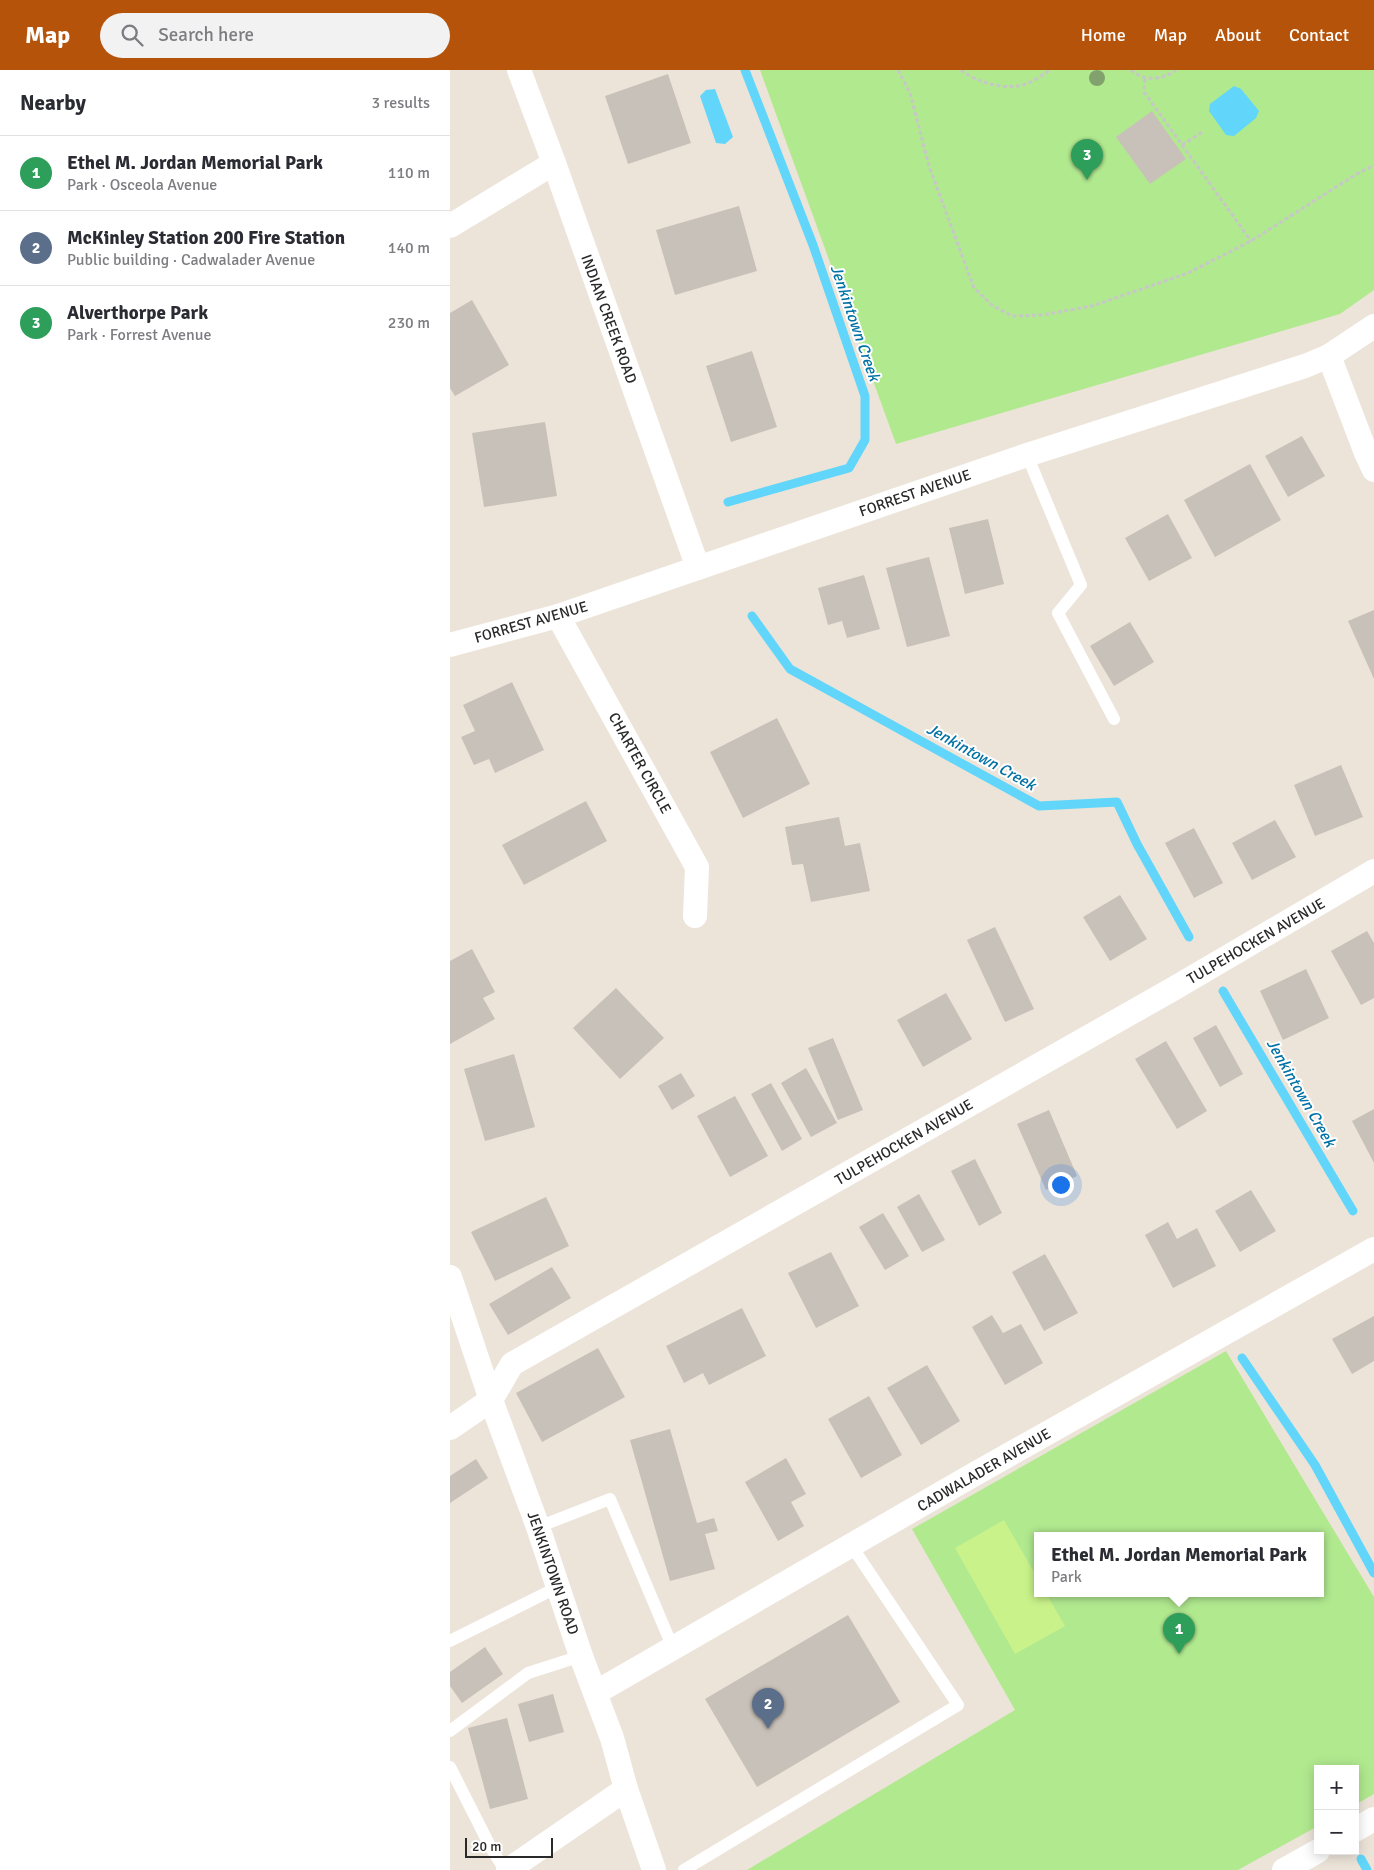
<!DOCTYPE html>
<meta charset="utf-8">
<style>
:root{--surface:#fff;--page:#f2f2f3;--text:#2b2b33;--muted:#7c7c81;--line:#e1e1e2;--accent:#b45309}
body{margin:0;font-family:Signika,sans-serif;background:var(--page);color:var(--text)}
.controls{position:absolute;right:15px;bottom:15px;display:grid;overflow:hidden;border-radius:0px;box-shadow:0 2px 12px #0003}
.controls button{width:45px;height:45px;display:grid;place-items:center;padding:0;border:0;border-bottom:1px solid var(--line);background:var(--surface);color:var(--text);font:25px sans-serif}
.scale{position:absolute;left:15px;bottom:12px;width:88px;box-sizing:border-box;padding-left:5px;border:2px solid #292929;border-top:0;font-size:14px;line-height:18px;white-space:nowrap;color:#292929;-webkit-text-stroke:4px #fff;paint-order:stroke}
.you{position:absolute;left:610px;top:1114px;width:18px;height:18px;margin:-12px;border:4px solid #fff;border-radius:50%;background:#1a73e8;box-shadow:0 0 0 8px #1a73e833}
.badge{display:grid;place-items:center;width:32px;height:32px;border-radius:50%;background:var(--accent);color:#fff;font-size:16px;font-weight:700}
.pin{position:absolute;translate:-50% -41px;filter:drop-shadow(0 1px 2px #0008)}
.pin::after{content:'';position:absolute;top:26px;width:18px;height:15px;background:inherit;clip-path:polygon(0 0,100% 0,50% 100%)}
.popup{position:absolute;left:584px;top:1462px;width:290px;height:65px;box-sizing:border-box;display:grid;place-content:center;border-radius:0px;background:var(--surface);filter:drop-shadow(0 1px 4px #0005);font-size:16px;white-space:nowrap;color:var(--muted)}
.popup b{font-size:19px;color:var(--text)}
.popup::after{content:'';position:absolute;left:50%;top:100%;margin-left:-10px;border:10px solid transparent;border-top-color:var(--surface)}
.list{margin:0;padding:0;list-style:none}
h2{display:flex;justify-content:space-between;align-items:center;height:65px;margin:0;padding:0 20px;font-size:21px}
h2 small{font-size:16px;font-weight:400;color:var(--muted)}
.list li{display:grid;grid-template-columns:32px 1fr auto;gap:15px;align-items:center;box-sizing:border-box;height:75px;padding:0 20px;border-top:1px solid var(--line)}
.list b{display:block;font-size:19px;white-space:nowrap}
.list p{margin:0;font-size:16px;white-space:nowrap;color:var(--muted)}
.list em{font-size:16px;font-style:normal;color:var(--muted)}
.icon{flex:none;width:28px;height:28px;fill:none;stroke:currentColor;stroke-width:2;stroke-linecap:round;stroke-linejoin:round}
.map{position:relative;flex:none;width:924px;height:1800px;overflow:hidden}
header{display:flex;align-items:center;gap:30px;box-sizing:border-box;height:70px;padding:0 25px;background:var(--accent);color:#fff}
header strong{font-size:24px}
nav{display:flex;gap:28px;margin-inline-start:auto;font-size:18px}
.search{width:350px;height:45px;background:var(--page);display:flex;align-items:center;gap:12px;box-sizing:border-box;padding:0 18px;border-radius:28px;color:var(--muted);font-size:19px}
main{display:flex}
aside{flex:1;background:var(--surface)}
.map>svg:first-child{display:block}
.green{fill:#b1e98f;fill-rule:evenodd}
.pitch{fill:#c9f28a}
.water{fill:#61d6fa}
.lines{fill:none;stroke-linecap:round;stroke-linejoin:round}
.stream{stroke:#61d6fa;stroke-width:9}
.building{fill:#c8c1b9}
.path{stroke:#c7c7c7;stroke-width:3;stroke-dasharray:4 2.5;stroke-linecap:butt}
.lane{stroke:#fff;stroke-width:12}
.street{stroke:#fff;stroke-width:24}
.tree{fill:#81a26c}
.labels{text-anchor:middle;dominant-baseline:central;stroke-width:4;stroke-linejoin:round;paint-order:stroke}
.street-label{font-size:15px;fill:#292929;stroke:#fff}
.water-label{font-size:16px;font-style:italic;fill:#0072a5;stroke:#fff}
</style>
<header>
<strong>Map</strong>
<div class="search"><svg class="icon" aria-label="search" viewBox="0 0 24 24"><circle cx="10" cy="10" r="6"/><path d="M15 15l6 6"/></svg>Search here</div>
<nav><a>Home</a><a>Map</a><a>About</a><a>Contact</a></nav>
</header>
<main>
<aside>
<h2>Nearby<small>3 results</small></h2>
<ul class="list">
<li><span class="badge" style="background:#2e9e5b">1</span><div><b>Ethel M. Jordan Memorial Park</b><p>Park · Osceola Avenue</p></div><em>110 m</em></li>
<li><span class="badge" style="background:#5c6f8a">2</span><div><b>McKinley Station 200 Fire Station</b><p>Public building · Cadwalader Avenue</p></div><em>140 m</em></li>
<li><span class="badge" style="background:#2e9e5b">3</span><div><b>Alverthorpe Park</b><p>Park · Forrest Avenue</p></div><em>230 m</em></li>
</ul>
</aside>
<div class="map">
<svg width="924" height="1800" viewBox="0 0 924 1800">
<rect width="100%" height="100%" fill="#ede4d9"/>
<g class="green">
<polygon points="310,0 924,0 924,220 890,244 446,374"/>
<path d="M 776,1281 L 924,1527 L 924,1724 L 905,1735 L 905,1699 L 868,1699 L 868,1756 L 788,1800 L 297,1800 L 565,1640 L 462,1459 ZM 588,1465 L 870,1465 L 870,1523 L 588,1523 Z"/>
</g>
<polygon class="pitch" points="554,1450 588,1509 588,1523 596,1523 615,1556 565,1584 505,1478"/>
<g class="water">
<polygon points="784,16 791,19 809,41 806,48 784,66 776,65 759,41 760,34"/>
<polygon points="265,19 283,67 275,74 266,73 250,26 256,20"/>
</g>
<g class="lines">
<g class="stream">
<polyline points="278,432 399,398 415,370 415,326 363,175 295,0"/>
<polyline points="302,546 340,599 589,736 667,732 687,774 739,867"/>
<polyline points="773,921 903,1141"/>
<polyline points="792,1288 865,1395 924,1503"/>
<polyline points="911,1789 917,1800"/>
</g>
</g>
<g class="building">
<polygon points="218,4 241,73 178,94 155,26"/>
<polygon points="702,41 736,89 700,114 666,67"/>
<polygon points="289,136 307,201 225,225 206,160"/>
<polygon points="22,230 59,295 5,326 0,318 0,243"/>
<polygon points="302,281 327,357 281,372 256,296"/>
<polygon points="95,352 107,426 34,437 22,363"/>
<polygon points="852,366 875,406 838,427 815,386"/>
<polygon points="800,394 831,450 765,487 734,430"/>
<polygon points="718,444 742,488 699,511 675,468"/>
<polygon points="538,449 554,514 515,524 499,458"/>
<polygon points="479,487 500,566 457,577 436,498"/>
<polygon points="414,505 430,559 397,568 392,551 378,555 368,518"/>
<polygon points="924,540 924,609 898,551"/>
<polygon points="680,552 704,592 664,616 640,576"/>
<polygon points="62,612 94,680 45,703 39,689 24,695 11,667 25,661 13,635"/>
<polygon points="327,648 360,714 293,748 260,682"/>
<polygon points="891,695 913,747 865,766 844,715"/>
<polygon points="136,731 157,771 74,815 52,775"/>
<polygon points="389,747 395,776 410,773 420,821 361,832 353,794 342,795 335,757"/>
<polygon points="825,750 846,787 802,810 782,773"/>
<polygon points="744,758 773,813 744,828 715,773"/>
<polygon points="670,825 697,869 660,891 633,847"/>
<polygon points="545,857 584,939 555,952 517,870"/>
<polygon points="917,861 924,873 924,928 911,935 881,881"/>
<polygon points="22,879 45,922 33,928 45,949 0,974 0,891"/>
<polygon points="856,899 879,948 833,970 810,921"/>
<polygon points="166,918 214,968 170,1009 123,958"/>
<polygon points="496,923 522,969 473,997 447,950"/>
<polygon points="766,955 793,1004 770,1017 743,968"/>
<polygon points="383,968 413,1040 388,1050 358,978"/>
<polygon points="716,971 757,1041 727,1059 685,989"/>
<polygon points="64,984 85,1057 35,1071 14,999"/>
<polygon points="356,998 387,1053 361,1067 331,1013"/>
<polygon points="231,1003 245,1026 222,1040 208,1016"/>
<polygon points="321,1013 352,1069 332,1081 301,1024"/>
<polygon points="285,1026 318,1086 280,1107 247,1046"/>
<polygon points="924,1039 924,1093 902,1051"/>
<polygon points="599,1040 627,1106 596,1120 567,1054"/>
<polygon points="525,1089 552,1143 529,1156 501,1101"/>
<polygon points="801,1120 826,1161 790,1182 765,1141"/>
<polygon points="469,1124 495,1170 472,1182 447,1137"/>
<polygon points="96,1127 119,1176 45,1211 21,1162"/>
<polygon points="433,1143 459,1186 435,1200 409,1157"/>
<polygon points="718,1152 727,1169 747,1158 766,1196 723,1218 695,1165"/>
<polygon points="381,1182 409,1236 366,1258 338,1203"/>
<polygon points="595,1184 628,1243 594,1261 562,1202"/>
<polygon points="102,1197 121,1228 58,1265 39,1234"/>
<polygon points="292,1238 316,1286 259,1315 253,1303 234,1313 216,1276"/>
<polygon points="542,1245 553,1263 571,1254 593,1293 555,1315 522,1257"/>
<polygon points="924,1246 924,1291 902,1304 882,1269"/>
<polygon points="148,1278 175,1327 92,1372 66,1323"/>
<polygon points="477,1295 510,1351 471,1375 437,1318"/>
<polygon points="419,1326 452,1385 411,1408 378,1349"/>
<polygon points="220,1359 247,1453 264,1448 268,1461 255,1464 265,1499 220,1511 180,1370"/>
<polygon points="336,1388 356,1424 341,1432 354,1456 328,1471 295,1412"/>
<polygon points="26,1389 38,1408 0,1433 0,1406"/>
<polygon points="398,1545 450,1632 307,1717 255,1629"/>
<polygon points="35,1577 53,1604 12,1633 0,1616 0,1602"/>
<polygon points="103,1624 114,1662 79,1672 68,1634"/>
<polygon points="57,1648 78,1729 40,1739 18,1658"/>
</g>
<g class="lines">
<g class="path">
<polyline points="448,0 460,23 479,96 524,218 543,236 562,246 592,245 642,236 738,203 801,171 905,105 924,95"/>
<path d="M 511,0 C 526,12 553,20 572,15 C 582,13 592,5 600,0"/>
<path d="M 681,0 C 695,12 711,10 726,0"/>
<polyline points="695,9 694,22 801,171"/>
<polyline points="732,75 754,61"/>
</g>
<g class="lane">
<polyline points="577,385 631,515 608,543 664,649"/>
<polyline points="88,1457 160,1429 223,1578"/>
<polyline points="0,1571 108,1517"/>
<polyline points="0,1661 78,1603 131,1586"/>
<polyline points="0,1697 41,1778 55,1800"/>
<polyline points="234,1800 508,1635 401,1475"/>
</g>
<g class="street">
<polyline points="69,0 104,93 248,498"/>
<polyline points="0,156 104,93"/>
<polyline points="879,286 916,383 924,400"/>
<polyline points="108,546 247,797 245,846"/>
<polyline points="0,575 108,546 577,385 855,296 879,286 924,256"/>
<polyline points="0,1207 41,1330 88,1457 131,1586 162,1668 176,1719 204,1800"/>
<polyline points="0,1358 41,1330 62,1294 723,919 924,801"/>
<polyline points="145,1623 523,1405 924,1179"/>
<polyline points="905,1760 924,1749"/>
<polyline points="58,1800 176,1719"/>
<polyline points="834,1800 868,1781"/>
</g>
</g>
<circle class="tree" cx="647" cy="8" r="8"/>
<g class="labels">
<g class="street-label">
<text transform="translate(159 249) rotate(70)">INDIAN CREEK ROAD</text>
<text transform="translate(465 423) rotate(-19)">FORREST AVENUE</text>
<text transform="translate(81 552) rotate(-16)">FORREST AVENUE</text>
<text transform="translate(190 693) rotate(61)">CHARTER CIRCLE</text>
<text transform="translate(806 871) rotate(-30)">TULPEHOCKEN AVENUE</text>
<text transform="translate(454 1072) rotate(-30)">TULPEHOCKEN AVENUE</text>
<text transform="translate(534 1400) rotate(-30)">CADWALADER AVENUE</text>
<text transform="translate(103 1503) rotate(71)">JENKINTOWN ROAD</text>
</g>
<g class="water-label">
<text transform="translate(405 253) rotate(71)">Jenkintown Creek</text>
<text transform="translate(531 687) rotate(29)">Jenkintown Creek</text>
<text transform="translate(851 1023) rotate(60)">Jenkintown Creek</text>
</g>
</g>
</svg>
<div class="controls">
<button>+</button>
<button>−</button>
</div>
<div class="scale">20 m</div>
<div class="you"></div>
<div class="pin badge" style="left:729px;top:1584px;background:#2e9e5b">1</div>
<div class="popup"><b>Ethel M. Jordan Memorial Park</b>Park</div>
<div class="pin badge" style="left:318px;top:1659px;background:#5c6f8a">2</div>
<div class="pin badge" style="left:637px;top:110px;background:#2e9e5b">3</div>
</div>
</main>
